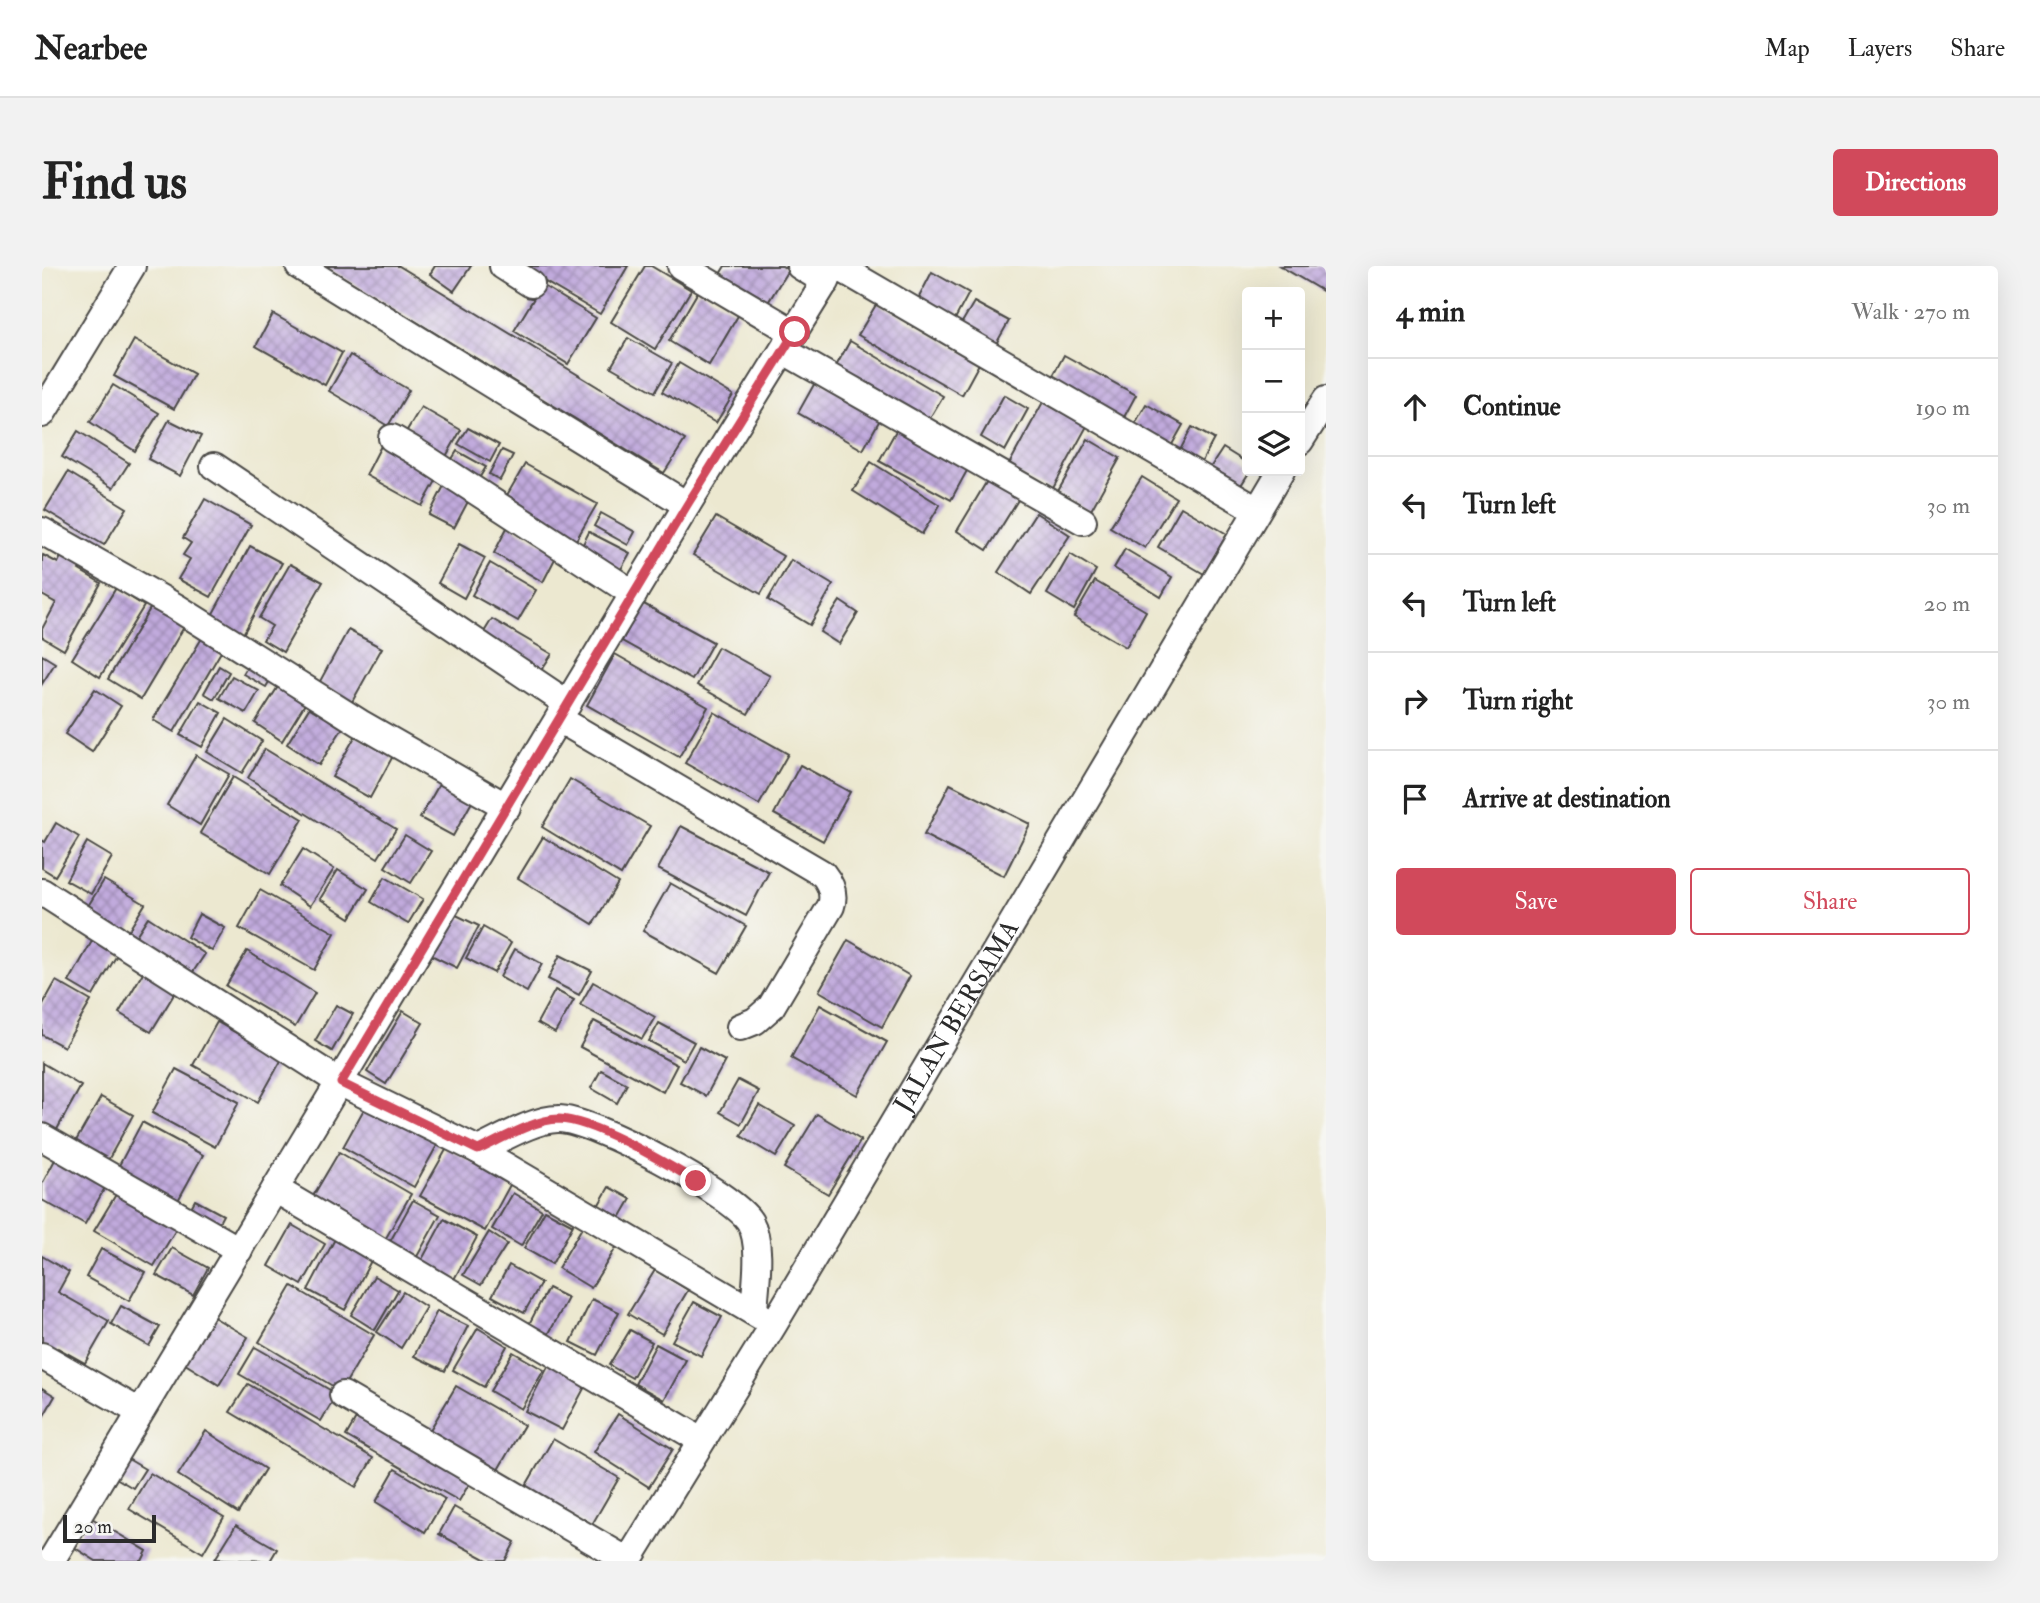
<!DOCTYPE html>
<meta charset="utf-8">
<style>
:root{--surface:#fff;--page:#f2f2f2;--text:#222;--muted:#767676;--line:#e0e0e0;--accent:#d1495b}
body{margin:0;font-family:"IM FELL Double Pica",serif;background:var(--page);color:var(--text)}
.controls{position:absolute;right:21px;top:21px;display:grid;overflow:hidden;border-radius:7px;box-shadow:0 7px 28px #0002}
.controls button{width:63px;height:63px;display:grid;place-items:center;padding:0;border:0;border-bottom:2px solid var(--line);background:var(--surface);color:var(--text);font:35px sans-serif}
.scale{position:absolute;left:21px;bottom:18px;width:93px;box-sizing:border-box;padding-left:7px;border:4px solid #2b2b2b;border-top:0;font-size:19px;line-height:24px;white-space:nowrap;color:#2b2b2b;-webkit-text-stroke:5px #f6f6f2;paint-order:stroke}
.stop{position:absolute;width:21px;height:21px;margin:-16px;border:5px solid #d1495b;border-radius:50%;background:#fff}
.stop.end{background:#d1495b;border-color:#fff;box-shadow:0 2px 7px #0008}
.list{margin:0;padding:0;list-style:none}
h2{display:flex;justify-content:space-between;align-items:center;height:91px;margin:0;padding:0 28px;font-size:30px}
h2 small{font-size:23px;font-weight:400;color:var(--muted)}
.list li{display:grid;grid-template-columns:46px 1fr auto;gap:21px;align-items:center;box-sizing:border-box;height:98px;padding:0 28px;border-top:2px solid var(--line)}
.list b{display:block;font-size:26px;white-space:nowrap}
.list em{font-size:23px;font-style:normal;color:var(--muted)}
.actions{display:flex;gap:14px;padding:21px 28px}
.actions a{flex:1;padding:16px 0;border:2px solid var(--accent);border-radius:7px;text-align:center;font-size:24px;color:var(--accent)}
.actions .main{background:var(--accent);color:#fff}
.icon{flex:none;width:38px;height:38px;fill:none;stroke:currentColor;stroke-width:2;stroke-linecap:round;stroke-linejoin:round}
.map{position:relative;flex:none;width:1284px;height:1295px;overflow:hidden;border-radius:7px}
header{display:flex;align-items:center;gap:42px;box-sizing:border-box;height:98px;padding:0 35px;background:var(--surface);border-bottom:2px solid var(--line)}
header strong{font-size:33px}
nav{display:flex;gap:38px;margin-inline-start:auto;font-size:24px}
.intro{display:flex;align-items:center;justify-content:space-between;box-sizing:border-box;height:168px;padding:0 42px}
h1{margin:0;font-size:49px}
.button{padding:18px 32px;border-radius:7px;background:var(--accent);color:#fff;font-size:24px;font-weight:700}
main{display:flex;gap:42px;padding:0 42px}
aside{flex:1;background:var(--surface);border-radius:7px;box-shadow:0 7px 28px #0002}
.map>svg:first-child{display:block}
.building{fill:url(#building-cross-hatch)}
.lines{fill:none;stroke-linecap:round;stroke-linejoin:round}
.minor-casing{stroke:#484744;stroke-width:30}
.minor{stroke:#fff;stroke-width:26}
.route{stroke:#d1495b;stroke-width:9}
.labels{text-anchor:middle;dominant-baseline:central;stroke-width:6;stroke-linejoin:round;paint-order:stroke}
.street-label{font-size:26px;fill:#2b2b2b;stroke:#f6f6f2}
</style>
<header>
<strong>Nearbee</strong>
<nav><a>Map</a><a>Layers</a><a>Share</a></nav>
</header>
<div class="intro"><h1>Find us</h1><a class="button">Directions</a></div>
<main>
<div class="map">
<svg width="1284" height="1295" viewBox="0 0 1284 1295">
<defs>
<pattern id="building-cross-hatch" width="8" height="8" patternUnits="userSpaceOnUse" patternTransform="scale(1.75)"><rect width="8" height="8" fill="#c1aadd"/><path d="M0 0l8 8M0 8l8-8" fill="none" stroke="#9d8bb3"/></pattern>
</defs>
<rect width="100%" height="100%" fill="#f6f6f2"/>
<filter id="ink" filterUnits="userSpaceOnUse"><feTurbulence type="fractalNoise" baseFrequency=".0143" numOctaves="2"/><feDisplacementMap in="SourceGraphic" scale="14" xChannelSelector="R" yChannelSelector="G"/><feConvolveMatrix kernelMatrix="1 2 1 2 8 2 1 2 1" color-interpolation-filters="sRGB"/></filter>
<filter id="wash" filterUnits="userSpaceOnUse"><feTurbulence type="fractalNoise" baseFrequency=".00686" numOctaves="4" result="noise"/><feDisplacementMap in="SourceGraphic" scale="28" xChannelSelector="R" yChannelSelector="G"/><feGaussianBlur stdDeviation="1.57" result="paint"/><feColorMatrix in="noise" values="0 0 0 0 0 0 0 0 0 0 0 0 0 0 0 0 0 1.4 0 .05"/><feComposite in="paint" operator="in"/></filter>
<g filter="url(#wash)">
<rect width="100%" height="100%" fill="#ece8d0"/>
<g id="blocks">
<g class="building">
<polygon points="283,0 357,0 643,174 622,207"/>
<polygon points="393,0 429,0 412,25 388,8"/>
<polygon points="485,0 586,0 558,48 483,4"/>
<polygon points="603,0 609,0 649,24 613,83 569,56"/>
<polygon points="683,0 740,0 746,4 722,43 675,13"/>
<polygon points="1238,0 1284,0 1284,27"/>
<polygon points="890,6 927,27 912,55 875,35"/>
<polygon points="500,19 554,52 526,98 472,65"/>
<polygon points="657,24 697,48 667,99 627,75"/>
<polygon points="932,36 967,55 950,85 915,65"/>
<polygon points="835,37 938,96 920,129 816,69"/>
<polygon points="231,48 300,87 283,119 214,80"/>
<polygon points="586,72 630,97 613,126 569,101"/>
<polygon points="92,74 152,108 132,143 72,110"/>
<polygon points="808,75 901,130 885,157 793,102"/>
<polygon points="308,89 367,124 346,160 287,125"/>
<polygon points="1022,89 1094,129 1080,155 1008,115"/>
<polygon points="637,97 691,129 674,157 620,126"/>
<polygon points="775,113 840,150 821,184 756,147"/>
<polygon points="71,119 117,147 93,185 48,156"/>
<polygon points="962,129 986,143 963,185 939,171"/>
<polygon points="1001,136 1045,160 1009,226 965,202"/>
<polygon points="1104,138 1141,159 1127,184 1090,163"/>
<polygon points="379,141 419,164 402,194 361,171"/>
<polygon points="127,154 159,170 138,210 106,193"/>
<polygon points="856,161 927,201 909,234 837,195"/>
<polygon points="1150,161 1172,173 1158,199 1136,188"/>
<polygon points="426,162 457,179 448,196 416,178"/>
<polygon points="36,165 87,197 71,222 20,191"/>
<polygon points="1046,173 1078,192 1048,246 1015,227"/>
<polygon points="342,174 399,206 380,240 324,209"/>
<polygon points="1181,182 1205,197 1205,205 1208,205 1196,224 1166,205"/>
<polygon points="460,184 471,189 458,214 447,208"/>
<polygon points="415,185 444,201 436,214 407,198"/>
<polygon points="829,196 898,239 880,268 811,225"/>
<polygon points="483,198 555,238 533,276 461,236"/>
<polygon points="26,206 85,242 62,279 3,244"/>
<polygon points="948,210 979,229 945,284 915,265"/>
<polygon points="1100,211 1134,232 1103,282 1068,261"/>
<polygon points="406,212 431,226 412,262 387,249"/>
<polygon points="163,233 209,259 169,331 136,313 148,293 141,289 149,277 141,272"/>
<polygon points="1139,241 1185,268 1162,308 1116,281"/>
<polygon points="559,247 593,266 586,279 552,260"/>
<polygon points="994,247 1028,269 989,328 956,306"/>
<polygon points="674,251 741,290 719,328 651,289"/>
<polygon points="467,258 516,287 501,316 452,287"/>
<polygon points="547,266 588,287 578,305 538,284"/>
<polygon points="417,278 443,292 422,332 396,317"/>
<polygon points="208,280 240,297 200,370 168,353"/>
<polygon points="1083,283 1130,311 1119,331 1072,302"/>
<polygon points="22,284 42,295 37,304 59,317 22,384 0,371 0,363 14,337 0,329 0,292 1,289 16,297"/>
<polygon points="1028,288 1054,304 1032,344 1005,328"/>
<polygon points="749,294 791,319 768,359 726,334"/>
<polygon points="448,297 494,324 476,355 430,329"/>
<polygon points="248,298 281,316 241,386 221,374 230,360 217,352"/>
<polygon points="1053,315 1104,345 1084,381 1032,351"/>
<polygon points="74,322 102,340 58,411 30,393"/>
<polygon points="798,335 816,347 797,378 778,366"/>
<polygon points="600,337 671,376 650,414 580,375"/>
<polygon points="109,341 142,361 99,433 66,413"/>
<polygon points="450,353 510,388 498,406 439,371"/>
<polygon points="306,364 340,382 310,436 277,417"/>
<polygon points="160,372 180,384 132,466 111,454"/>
<polygon points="676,381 728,410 706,448 655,419"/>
<polygon points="573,388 666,441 637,491 545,439"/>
<polygon points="0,389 13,397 0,418"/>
<polygon points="208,396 231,409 224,421 201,408"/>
<polygon points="177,400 187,406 172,433 162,427"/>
<polygon points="190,410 217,425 204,447 177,432"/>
<polygon points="239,416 266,433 240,475 213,457"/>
<polygon points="53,423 79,440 50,486 23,468"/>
<polygon points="158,435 179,447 160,481 138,469"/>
<polygon points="271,436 304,457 277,499 245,478"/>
<polygon points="672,446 746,488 717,539 643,497"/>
<polygon points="185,453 220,475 200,507 165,486"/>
<polygon points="314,469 351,490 328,532 290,511"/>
<polygon points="223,483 354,563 336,592 206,512"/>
<polygon points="154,489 187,508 158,559 125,539"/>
<polygon points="758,499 808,526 781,575 732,548"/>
<polygon points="191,511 261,553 228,608 158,567"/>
<polygon points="528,513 608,560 579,609 500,561"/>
<polygon points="399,515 431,534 411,570 378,552"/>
<polygon points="908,518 988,558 962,610 882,569"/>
<polygon points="14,557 37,571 13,610 0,602 0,574 3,576"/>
<polygon points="639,560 727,606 704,650 616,603"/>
<polygon points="363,569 389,585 369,617 343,601"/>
<polygon points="501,571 576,617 551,658 476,612"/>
<polygon points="45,576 70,591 49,628 24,614"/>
<polygon points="261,583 292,603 268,640 238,620"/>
<polygon points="296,604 326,623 308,652 278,633"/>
<polygon points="343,611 381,633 366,658 329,636"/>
<polygon points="62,614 103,638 84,669 43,645"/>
<polygon points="628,617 704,660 677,707 601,665"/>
<polygon points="218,624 293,667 272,704 197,662"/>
<polygon points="410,647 437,660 415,702 389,689"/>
<polygon points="157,648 183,662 170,685 145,671"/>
<polygon points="106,651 163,688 147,712 90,676"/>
<polygon points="441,661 469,677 452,707 424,692"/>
<polygon points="54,668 79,682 51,730 27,716"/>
<polygon points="806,674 868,710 840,761 777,725"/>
<polygon points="473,683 500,698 485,726 458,711"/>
<polygon points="205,685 273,727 253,761 184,720"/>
<polygon points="518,689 550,705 537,729 506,713"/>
<polygon points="105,700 137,720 109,766 77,747"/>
<polygon points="14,715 49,735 22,781 0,769 0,740"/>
<polygon points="551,716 613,751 600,773 538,739"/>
<polygon points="513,724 532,734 513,767 495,757"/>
<polygon points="294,739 311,748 290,785 273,775"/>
<polygon points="778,739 845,776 815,829 749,792"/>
<polygon points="361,745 381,757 344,818 325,806"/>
<polygon points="552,755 635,799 621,826 538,781"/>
<polygon points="175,756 240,793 216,836 151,799"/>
<polygon points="617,757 652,776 642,794 607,775"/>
<polygon points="657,781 683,795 664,830 638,816"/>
<polygon points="0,797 39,820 13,867 0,859"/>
<polygon points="134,803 197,836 173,881 110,847"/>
<polygon points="559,804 585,818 575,837 549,822"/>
<polygon points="696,814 717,825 699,858 678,846"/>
<polygon points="59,831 91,849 64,898 31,880"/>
<polygon points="327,834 398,874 372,921 301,881"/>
<polygon points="717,839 753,860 734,891 699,870"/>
<polygon points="775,848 819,874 786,928 742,902"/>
<polygon points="100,856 161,889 133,940 73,907"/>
<polygon points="405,882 469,917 443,965 378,930"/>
<polygon points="297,886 369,928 340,979 267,937"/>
<polygon points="15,890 65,918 43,958 0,934 0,918"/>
<polygon points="567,921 589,933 578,952 556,940"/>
<polygon points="76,925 136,960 112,1000 52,965"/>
<polygon points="471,927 500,944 479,980 450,963"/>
<polygon points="153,934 181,949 173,964 145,949"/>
<polygon points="371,934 398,949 372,996 345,981"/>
<polygon points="503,944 531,959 510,998 482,982"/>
<polygon points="402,953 435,971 410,1017 377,999"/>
<polygon points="250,959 283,978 260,1019 227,1000"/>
<polygon points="541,960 575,980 549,1022 516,1002"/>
<polygon points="447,966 465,978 439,1019 421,1009"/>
<polygon points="294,971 331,991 303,1044 266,1024"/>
<polygon points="130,982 166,1002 151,1029 114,1009"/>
<polygon points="59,983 103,1006 87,1035 44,1011"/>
<polygon points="0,990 27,1006 16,1026 67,1055 43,1097 16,1082 13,1087 0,1079"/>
<polygon points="467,999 499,1017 482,1047 450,1030"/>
<polygon points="613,1004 646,1024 620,1068 586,1048"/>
<polygon points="332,1010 356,1024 333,1064 309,1049"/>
<polygon points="250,1020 332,1069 299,1125 217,1076"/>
<polygon points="506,1022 526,1032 505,1071 486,1060"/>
<polygon points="361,1026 384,1041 359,1082 335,1066"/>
<polygon points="550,1033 577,1046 555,1089 529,1076"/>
<polygon points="652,1036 680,1051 659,1090 630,1075"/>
<polygon points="79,1040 118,1061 107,1080 69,1058"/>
<polygon points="395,1045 426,1060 403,1105 372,1090"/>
<polygon points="168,1049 206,1071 177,1119 140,1096"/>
<polygon points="436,1062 465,1080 442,1121 411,1104"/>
<polygon points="588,1064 610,1076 590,1112 567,1099"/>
<polygon points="614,1078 644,1094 622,1134 593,1118"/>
<polygon points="213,1081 295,1128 279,1155 197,1108"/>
<polygon points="471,1086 502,1104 479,1143 448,1125"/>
<polygon points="509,1095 546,1115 520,1164 483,1145"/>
<polygon points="206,1118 331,1192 314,1221 188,1146"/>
<polygon points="414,1120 482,1159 453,1209 385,1169"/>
<polygon points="0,1122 13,1130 0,1153"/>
<polygon points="319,1144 433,1208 417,1235 304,1170"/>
<polygon points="576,1148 631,1183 607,1221 552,1186"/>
<polygon points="164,1165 223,1203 196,1247 136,1209"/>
<polygon points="511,1173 577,1212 548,1262 482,1223"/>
<polygon points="81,1190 103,1203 91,1222 69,1209"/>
<polygon points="353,1203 403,1233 383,1266 334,1236"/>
<polygon points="108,1207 182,1251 161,1287 87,1243"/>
<polygon points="412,1241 473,1276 463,1295 447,1295 397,1268"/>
<polygon points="48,1251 105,1285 100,1295 54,1295 30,1280"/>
<polygon points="194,1259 235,1283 228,1295 173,1293"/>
</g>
</g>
</g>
<g filter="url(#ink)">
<use href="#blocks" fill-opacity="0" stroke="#484744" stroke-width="2"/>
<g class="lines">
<g class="minor-casing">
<g id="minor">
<polyline points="257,0 645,239"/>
<polyline points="461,0 489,18"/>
<polyline points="639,0 753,67"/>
<polyline points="758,0 784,16"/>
<polyline points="795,0 1215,244"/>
<polyline points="742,85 1041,255"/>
<polyline points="0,148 90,0"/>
<polyline points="350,172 374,186 592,328"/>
<polyline points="1258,175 1284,134"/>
<polyline points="172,200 526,438"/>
<polyline points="0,265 134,341 318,457 465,541"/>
<path d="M 517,453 L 781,608 C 789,618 793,628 789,640 L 729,741 L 713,755 L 698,761"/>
<path d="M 0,626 L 299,817 L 436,884 C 458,874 492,853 516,853 C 549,852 692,928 708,956 C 721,979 713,1021 712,1046"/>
<polyline points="0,871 197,984"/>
<polyline points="436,884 725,1054"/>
<polyline points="233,923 659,1174"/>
<polyline points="0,1090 98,1146"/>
<path id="s1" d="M 301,1129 L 586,1295 L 732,1058 L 1239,205"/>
<polyline points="9,1295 645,239 793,0"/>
</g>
</g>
<use href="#minor" class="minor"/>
</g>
</g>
<g class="lines" filter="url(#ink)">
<path class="route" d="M 654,915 C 623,897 552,854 517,853 C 493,853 458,874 436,884 L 299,817 L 645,239 L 753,66"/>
</g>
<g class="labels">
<g class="street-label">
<text stroke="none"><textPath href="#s1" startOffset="966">JALAN BERSAMA</textPath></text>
</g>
</g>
</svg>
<div class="controls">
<button>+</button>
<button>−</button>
<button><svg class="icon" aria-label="layers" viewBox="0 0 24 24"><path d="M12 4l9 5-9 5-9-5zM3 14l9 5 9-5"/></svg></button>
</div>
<div class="scale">20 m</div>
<div class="stop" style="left:753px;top:66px"></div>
<div class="stop end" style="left:654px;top:915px"></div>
</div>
<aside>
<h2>4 min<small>Walk · 270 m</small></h2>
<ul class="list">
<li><svg class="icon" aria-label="ahead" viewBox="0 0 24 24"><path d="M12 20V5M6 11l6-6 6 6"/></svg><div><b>Continue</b></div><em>190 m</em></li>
<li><svg class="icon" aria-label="left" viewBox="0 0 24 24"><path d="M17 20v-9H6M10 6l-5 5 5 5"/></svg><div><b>Turn left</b></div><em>30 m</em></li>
<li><svg class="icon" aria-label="left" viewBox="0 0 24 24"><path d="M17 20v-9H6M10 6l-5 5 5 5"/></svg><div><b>Turn left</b></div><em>20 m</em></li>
<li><svg class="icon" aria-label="right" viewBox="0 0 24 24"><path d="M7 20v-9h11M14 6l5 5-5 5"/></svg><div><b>Turn right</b></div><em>30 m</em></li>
<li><svg class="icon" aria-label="arrive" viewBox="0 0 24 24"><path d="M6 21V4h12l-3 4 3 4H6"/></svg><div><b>Arrive at destination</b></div></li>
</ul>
<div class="actions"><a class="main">Save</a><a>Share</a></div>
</aside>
</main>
